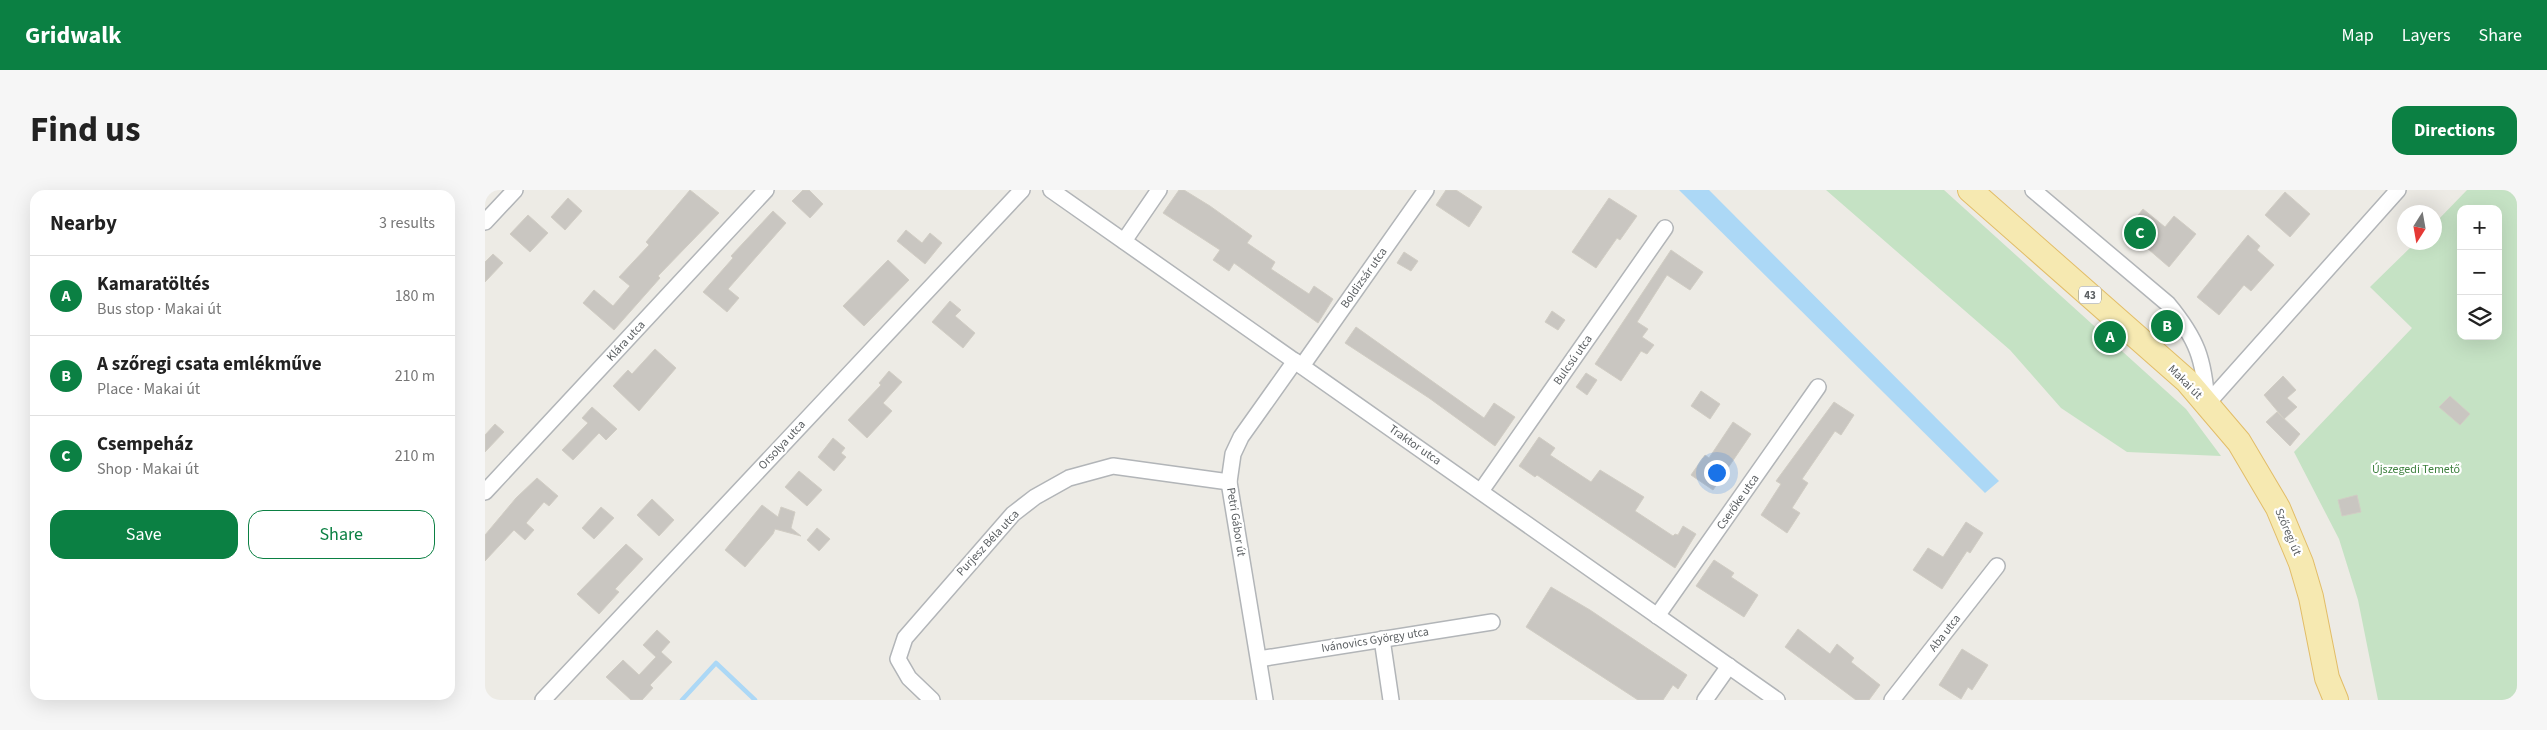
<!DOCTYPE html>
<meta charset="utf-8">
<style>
:root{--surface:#fff;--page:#f6f6f6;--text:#222;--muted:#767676;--line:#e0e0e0;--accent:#0b8043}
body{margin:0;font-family:"Source Sans 3",sans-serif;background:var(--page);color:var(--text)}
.controls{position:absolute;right:15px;top:15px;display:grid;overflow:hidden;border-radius:10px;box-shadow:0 5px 20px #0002}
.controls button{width:45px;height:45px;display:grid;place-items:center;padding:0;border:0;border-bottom:1px solid var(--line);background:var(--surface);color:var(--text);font:25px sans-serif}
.compass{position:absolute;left:1912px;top:15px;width:45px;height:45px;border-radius:50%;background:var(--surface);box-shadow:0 5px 20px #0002;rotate:191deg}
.you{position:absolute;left:1231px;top:282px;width:18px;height:18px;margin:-12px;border:4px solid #fff;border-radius:50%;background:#1a73e8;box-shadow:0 0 0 8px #1a73e833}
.badge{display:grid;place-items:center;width:32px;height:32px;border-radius:50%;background:var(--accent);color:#fff;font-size:16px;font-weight:700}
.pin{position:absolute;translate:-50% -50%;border:2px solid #fff;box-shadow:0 1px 5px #0006}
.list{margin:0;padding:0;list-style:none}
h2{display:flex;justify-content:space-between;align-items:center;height:65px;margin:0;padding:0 20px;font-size:21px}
h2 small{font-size:16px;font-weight:400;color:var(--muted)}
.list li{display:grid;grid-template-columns:32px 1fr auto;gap:15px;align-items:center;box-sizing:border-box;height:80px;padding:0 20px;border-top:1px solid var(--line)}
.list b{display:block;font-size:19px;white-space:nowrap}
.list p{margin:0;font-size:16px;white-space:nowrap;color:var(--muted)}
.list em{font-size:16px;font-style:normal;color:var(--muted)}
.actions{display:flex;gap:10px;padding:15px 20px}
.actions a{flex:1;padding:11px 0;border:1px solid var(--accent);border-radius:15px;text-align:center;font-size:18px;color:var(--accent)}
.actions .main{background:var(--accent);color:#fff}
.icon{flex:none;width:28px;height:28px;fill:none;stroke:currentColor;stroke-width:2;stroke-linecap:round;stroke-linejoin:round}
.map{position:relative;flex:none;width:2032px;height:510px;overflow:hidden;border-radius:15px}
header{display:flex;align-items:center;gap:30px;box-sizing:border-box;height:70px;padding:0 25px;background:var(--accent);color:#fff}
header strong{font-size:24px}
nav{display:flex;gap:28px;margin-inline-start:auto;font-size:18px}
.intro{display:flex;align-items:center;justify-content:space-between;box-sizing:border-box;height:120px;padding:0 30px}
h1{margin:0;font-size:35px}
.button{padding:12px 22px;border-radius:15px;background:var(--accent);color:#fff;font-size:18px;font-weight:700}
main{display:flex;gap:30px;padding:0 30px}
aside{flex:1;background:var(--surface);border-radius:15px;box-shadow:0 5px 20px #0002}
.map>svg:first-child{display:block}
.green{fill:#c5e2c4;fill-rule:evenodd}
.water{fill:#acd8f6}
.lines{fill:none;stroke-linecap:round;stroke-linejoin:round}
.stream{stroke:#acd8f6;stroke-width:4.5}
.building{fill:#c9c6c1;stroke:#d1cdc4}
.street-casing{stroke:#b2b5b8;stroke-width:18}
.primary-casing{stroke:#e2bd68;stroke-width:26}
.street{stroke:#fff;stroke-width:15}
.primary{stroke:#f6e9b1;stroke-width:24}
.labels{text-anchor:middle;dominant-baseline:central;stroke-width:4.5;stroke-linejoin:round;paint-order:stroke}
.shield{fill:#fff;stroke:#8d9092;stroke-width:1}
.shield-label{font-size:11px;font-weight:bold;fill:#5c6063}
.street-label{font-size:12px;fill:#5c6063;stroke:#fff}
.park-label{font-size:12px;fill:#3e813f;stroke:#fff}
</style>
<header>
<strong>Gridwalk</strong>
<nav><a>Map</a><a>Layers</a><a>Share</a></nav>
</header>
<div class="intro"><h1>Find us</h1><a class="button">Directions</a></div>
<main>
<aside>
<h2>Nearby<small>3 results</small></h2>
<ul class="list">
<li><span class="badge">A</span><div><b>Kamaratöltés</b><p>Bus stop · Makai út</p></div><em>180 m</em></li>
<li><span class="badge">B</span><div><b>A szőregi csata emlékműve</b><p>Place · Makai út</p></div><em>210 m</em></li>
<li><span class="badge">C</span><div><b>Csempeház</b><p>Shop · Makai út</p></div><em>210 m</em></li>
</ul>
<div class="actions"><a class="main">Save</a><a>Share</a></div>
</aside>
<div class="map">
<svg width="2032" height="510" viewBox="0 0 2032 510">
<rect width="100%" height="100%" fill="#edebe5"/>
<g class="green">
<polygon points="1341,0 1459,0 1701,219 1736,266 1642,262 1576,218 1525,160"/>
<path d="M 1982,0 L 2032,0 L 2032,510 L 1893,510 L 1873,410 L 1854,349 L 1809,262 L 1927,138 L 1885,97 L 1930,53 L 1950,52 L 1950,33 ZM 1976,19 L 2013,19 L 2013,146 L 1976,146 Z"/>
</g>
<polygon class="water" points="1194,0 1224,0 1514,291 1500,303"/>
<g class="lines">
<polyline class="stream" points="197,510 231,473 270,510"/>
</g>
<g class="building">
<polygon points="205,0 234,23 173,86 175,88 129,140 98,113 109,100 128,116 145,96 134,87 164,55 161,52"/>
<polygon points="318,0 324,0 338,14 325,28 307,11"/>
<polygon points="694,0 699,0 725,16 767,46 762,53 790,72 786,79 824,104 829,96 848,109 833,133 749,73 744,81 728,70 735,60 678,23"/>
<polygon points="961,0 971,0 997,17 984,37 951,15"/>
<polygon points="1800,2 1825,24 1805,47 1780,25"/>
<polygon points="83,8 97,21 80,40 66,27"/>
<polygon points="1124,8 1152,26 1135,50 1132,48 1111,78 1087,62"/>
<polygon points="1658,19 1680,37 1689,26 1711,44 1684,77 1641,40"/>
<polygon points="288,21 301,33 243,99 254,108 242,122 218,102 248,68 246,66"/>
<polygon points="43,25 63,43 45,62 25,44"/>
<polygon points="421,40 437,53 445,43 457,53 440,74 412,51"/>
<polygon points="1763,45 1775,56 1772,60 1789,75 1766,101 1759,95 1734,125 1712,107"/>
<polygon points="1186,60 1218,82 1205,100 1182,85 1152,132 1163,139 1157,147 1169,155 1162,164 1156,161 1136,191 1110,174"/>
<polygon points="919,62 933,71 926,81 912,73"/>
<polygon points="8,64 18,73 0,92 0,72"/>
<polygon points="403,70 424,90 379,136 358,116"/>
<polygon points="465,111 476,120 470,126 490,143 478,158 447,132"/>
<polygon points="1067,121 1080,130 1073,140 1060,132"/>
<polygon points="871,137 999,228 1009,213 1030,227 1010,256 944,208 860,153"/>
<polygon points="170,159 191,178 154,221 128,196 143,180 147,184"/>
<polygon points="404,181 417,192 398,213 407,221 382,248 363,230 396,195 394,193"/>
<polygon points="1101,183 1112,190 1102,205 1091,197"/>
<polygon points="1798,186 1811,200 1802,208 1812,217 1799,229 1779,205"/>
<polygon points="1216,201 1235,214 1225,229 1206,216"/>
<polygon points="1965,206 1985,224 1975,235 1954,217"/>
<polygon points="1349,212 1369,225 1356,245 1350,241 1317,289 1323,293 1307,318 1315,323 1302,343 1276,325 1296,294 1291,291"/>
<polygon points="107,217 132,239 121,250 114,243 88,270 77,260 103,233 97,228"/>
<polygon points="1792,222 1815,244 1805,256 1781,232"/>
<polygon points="1248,232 1266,244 1228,300 1206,285 1220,265 1224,268"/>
<polygon points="10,234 19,242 0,262 0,245"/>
<polygon points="1054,247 1070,258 1065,265 1106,292 1115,280 1159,307 1150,321 1188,346 1190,344 1193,345 1198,336 1211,344 1190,378 1052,285 1050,287 1034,276"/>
<polygon points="348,248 360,258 356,263 361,267 349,281 333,267"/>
<polygon points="314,281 337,300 322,316 300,297"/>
<polygon points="52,288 73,306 64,316 59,312 41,333 49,340 40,350 29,340 0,371 0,345 31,308"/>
<polygon points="1872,305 1876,322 1857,326 1853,310"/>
<polygon points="167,309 189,330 174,346 152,325"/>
<polygon points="277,315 293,327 296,317 310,322 306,338 316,346 290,339 288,344 260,377 240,360"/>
<polygon points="116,317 129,328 109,349 97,338"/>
<polygon points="1481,332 1498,343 1485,363 1482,361 1457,399 1428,380 1443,358 1458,367"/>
<polygon points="332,338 345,349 334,361 322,350"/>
<polygon points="141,354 158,369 130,399 134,402 114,424 92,404"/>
<polygon points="1229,370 1249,383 1246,387 1273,405 1259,427 1211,396"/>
<polygon points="1066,397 1105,420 1202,485 1193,499 1188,495 1178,510 1153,510 1041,437"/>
<polygon points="1313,439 1345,464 1352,454 1369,468 1366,472 1395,495 1384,510 1371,510 1300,457"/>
<polygon points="172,440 185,452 176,462 187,472 165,495 168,498 157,510 146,510 121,487 138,470 154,485 171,467 158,455"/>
<polygon points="1477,459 1503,475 1487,500 1483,497 1476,509 1454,495"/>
</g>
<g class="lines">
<g class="street-casing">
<g id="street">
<polyline points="566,0 1292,510"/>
<path d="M 1548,0 L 1683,114 C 1712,149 1719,169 1722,214"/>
<polyline points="0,32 30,0"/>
<polyline points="639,51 674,0"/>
<polyline points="817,176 941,0"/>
<polyline points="1722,214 1913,0"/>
<polyline points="996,301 1180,38"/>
<polyline points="0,302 281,0"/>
<polyline points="1172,426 1333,197"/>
<polyline points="897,449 906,510"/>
<polyline points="774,469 1007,432"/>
<polyline points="58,510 537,0"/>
<polyline points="447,510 424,488 413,469 420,448 528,324 550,307 584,288 628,276 744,292"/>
<polyline points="780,510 744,292 748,264 756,247 810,171"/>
<polyline points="1220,510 1244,476"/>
<polyline points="1407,510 1512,376"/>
</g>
</g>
<g class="primary-casing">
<polyline id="primary" points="1485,0 1702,191 1754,252 1793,318 1816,373 1826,407 1842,488 1851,510"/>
</g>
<use href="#street" class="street"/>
<use href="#primary" class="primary"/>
</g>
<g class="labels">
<rect class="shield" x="1594" y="96.5" width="22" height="17" rx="4"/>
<g class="shield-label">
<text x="1605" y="105">43</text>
</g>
<g class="street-label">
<text transform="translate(879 88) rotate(-55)">Boldizsár utca</text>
<text transform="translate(141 151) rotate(-47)">Klára utca</text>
<text transform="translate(1088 170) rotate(-55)">Bulcsú utca</text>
<text transform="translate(1700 192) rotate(45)">Makai út</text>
<text transform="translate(297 255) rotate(-47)">Orsolya utca</text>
<text transform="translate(930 255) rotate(35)">Traktor utca</text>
<text transform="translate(1253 312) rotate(-55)">Cserőke utca</text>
<text transform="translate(751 332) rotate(81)">Petri Gábor út</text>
<text transform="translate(1803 342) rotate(67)">Szőregi út</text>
<text transform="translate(503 353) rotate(-47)">Purjesz Béla utca</text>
<text transform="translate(1460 443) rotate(-52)">Aba utca</text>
<text transform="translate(890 450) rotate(-9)">Ivánovics György utca</text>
</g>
<g class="park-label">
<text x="1931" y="279">Újszegedi Temető</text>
</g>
</g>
</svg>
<div class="controls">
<button>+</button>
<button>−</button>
<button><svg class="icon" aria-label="layers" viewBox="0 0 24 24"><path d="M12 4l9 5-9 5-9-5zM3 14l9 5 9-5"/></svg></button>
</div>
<svg class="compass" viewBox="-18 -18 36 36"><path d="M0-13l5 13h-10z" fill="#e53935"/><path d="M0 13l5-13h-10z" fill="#767676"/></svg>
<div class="you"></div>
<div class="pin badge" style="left:1625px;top:147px">A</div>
<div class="pin badge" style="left:1682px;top:136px">B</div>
<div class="pin badge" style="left:1655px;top:43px">C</div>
</div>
</main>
